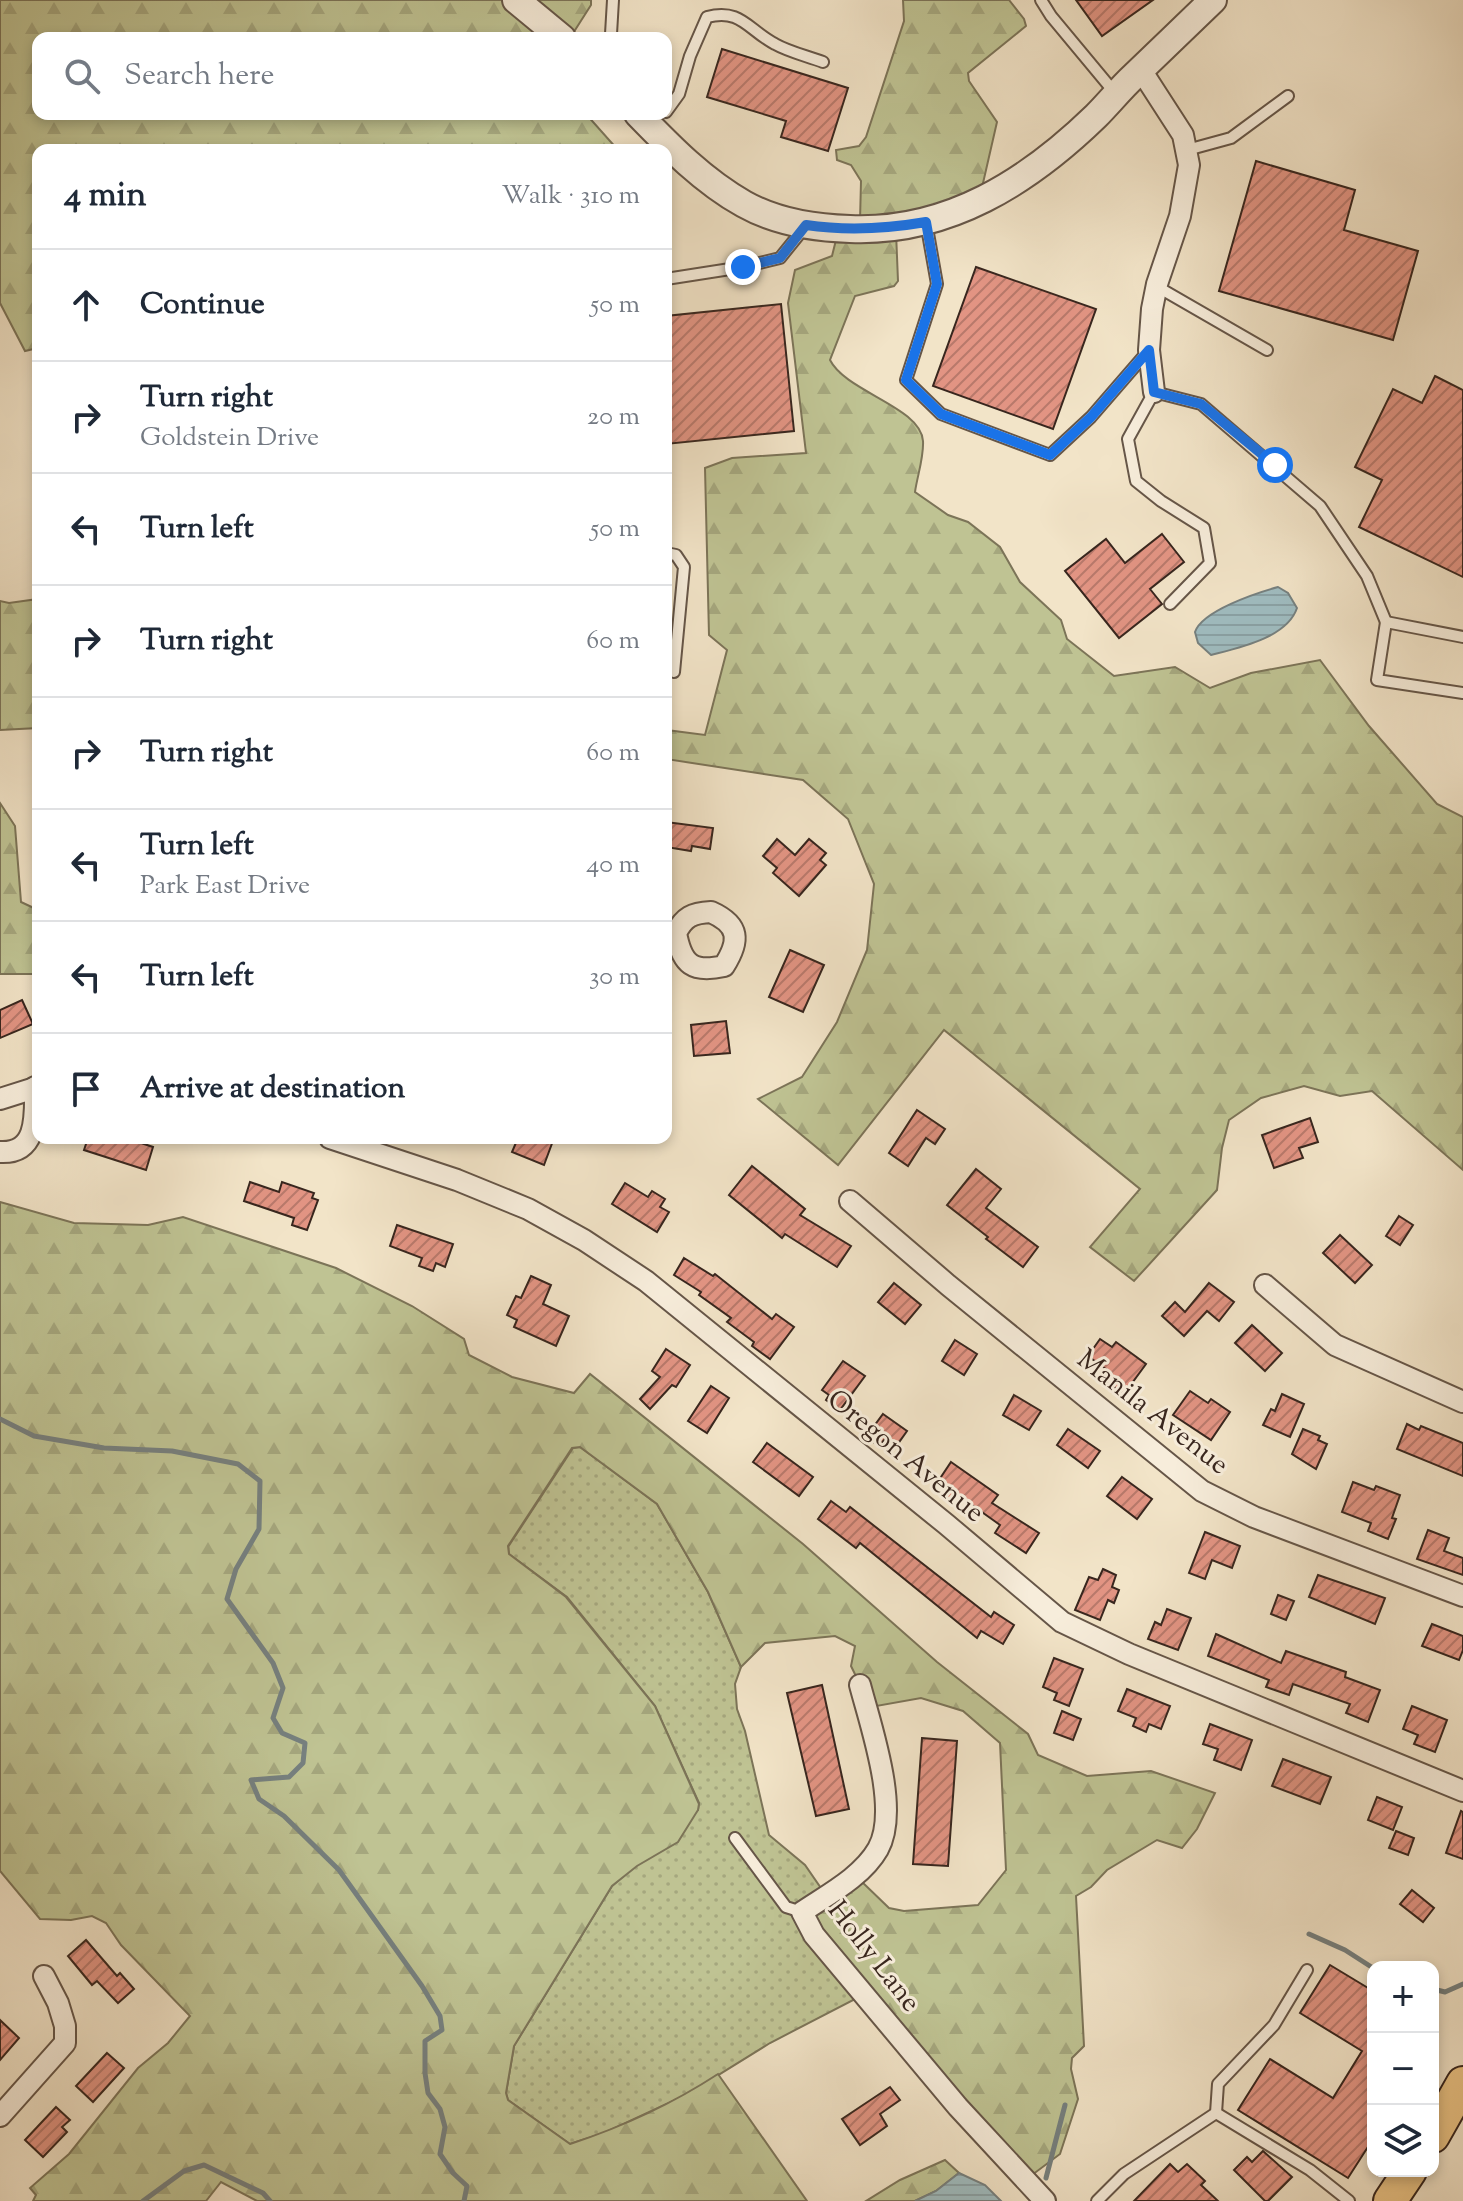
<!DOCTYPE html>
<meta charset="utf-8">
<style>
:root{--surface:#fff;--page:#f2f2f3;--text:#1f2937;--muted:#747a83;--line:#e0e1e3}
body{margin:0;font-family:"Sorts Mill Goudy",serif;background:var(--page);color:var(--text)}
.controls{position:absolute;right:24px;bottom:24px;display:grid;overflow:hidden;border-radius:16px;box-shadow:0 4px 12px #0003}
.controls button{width:72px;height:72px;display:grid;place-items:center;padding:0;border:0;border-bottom:2px solid var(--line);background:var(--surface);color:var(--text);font:40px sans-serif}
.stop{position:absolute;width:24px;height:24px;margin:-18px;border:6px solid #1a73e8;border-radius:50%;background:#fff}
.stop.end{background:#1a73e8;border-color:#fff;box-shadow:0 2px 8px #0008}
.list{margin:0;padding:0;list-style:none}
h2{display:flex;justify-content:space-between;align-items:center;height:104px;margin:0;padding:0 32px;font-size:34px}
h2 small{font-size:26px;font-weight:400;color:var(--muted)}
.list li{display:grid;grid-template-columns:52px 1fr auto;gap:24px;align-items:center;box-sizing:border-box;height:112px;padding:0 32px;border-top:2px solid var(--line)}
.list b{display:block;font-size:30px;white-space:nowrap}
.list p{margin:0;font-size:26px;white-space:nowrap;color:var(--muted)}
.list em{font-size:26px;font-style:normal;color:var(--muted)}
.icon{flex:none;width:44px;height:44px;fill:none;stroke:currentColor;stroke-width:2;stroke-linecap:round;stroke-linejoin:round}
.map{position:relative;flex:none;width:1463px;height:2201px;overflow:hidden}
.search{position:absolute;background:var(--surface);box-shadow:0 4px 12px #0003;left:32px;top:32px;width:640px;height:88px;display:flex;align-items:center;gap:20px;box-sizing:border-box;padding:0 28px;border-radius:16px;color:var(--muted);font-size:30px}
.panel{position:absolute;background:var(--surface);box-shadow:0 4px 12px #0003;left:32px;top:144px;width:640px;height:1000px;border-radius:16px}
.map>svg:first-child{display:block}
.grass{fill:url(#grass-dots);stroke:#7c7458;stroke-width:2}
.forest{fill:url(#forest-firs);stroke:#7c7458;stroke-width:2}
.water{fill:url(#water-rules);stroke:#76807f;stroke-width:2}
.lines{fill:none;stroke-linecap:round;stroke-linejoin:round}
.stream{stroke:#76807f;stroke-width:5}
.building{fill:url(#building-hatch);stroke:#38261e;stroke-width:2}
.service-casing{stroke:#665648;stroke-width:14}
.minor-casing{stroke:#665648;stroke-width:24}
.tertiary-casing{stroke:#665648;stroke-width:30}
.primary-casing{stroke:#38261e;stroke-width:36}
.service{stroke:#f7eddb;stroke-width:10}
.minor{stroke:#f7eddb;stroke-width:20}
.tertiary{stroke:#f7eddb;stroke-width:26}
.primary{stroke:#e9c284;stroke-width:32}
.route{stroke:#1a73e8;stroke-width:10}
.labels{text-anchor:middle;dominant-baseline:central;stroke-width:6;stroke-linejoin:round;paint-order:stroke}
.street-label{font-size:28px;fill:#38261e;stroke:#f7eddb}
</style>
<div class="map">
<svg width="1463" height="2201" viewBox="0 0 1463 2201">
<defs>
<pattern id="grass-dots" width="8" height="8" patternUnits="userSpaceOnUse" patternTransform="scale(2)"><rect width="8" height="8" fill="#bfc393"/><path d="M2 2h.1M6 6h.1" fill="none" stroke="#a5a77e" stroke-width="1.8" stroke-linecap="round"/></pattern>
<pattern id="forest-firs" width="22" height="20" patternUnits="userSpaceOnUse" patternTransform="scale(2)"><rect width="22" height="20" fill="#bfc393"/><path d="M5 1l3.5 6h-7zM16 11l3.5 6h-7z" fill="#a5a77e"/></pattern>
<pattern id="water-rules" width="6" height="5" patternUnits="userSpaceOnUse" patternTransform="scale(2)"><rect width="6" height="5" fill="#9fbcc0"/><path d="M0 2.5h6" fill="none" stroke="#8aa1a5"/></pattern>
<pattern id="building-hatch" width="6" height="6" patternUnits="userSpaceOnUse" patternTransform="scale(2)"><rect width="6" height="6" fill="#e29483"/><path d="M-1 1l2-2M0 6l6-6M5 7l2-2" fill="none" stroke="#b8796b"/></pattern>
</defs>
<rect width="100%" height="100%" fill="#f2e4c8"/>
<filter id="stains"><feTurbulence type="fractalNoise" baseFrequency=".0025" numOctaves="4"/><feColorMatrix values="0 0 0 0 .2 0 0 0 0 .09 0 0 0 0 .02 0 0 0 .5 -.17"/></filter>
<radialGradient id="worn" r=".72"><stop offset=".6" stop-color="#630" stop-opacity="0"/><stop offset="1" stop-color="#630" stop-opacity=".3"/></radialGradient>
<polygon class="grass" points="580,1447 657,1504 708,1592 741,1667 735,1684 737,1709 745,1731 769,1835 805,1865 825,1894 861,1996 770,2043 686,2095 604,2133 570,2144 508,2100 506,2093 514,2046 612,1886 698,1810 699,1803 655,1706 567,1597 509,1554 508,1547 573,1448"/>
<g class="forest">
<polygon points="0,0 591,0 591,5 570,38 38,38 38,114 586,114 618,150 38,150 38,348 25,351 0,303"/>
<path d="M 903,0 L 1009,0 L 1024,19 L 1026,26 L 968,73 L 969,81 L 997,122 L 978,205 L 896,232 L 898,281 L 894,286 L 855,296 L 830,360 C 846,392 921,407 923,441 C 924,457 917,477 915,492 L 948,515 L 968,522 L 1000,547 L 1020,582 L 1061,620 L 1067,639 L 1114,676 L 1175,667 L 1210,688 L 1251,673 L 1320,660 L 1369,726 L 1437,804 L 1463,817 L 1463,1170 L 1372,1091 L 1340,1096 L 1304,1086 L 1261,1098 L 1229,1120 L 1222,1148 L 1217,1190 L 1134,1281 L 1090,1247 L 1140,1189 L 944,1030 L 838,1165 L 758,1099 L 802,1077 L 837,1022 L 867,950 L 874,884 L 848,819 L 803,780 L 666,759 L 666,730 L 705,735 L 727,650 L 709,635 L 705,468 L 732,458 L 806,453 L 788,303 L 795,270 L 832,256 L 838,232 L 860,221 L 861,181 L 851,165 L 837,160 L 836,150 L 859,146 L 866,137 L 904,21 Z"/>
<polygon points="38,599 38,728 0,730 0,601 9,603"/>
<polygon points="0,803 15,826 21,902 38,910 38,974 0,974"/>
<path d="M 0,1202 L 74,1223 L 148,1225 L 183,1217 L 336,1268 L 412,1306 L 464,1339 L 469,1355 L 512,1377 L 574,1393 L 590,1374 L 803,1544 L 937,1662 L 1028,1734 L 1038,1755 L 1087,1776 L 1151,1771 L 1215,1793 L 1197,1829 L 1182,1848 L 1157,1840 L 1107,1870 L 1091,1887 L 1076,1896 L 1084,2046 L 1072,2058 L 1071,2069 L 1078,2099 L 1060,2154 L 1024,2181 L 805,1915 L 859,1879 L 889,1908 L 904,1911 L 978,1905 L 1006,1870 L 1000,1743 L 963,1711 L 921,1698 L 871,1707 L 851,1666 L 855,1646 L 835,1636 L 765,1643 L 741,1667 L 708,1592 L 657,1504 L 580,1447 L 572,1448 L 508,1546 L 509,1554 L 566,1597 L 655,1706 L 699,1804 L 698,1810 L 678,1842 L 637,1866 L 612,1886 L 514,2046 L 506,2093 L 508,2100 L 570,2144 C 622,2127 672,2104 718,2074 L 807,2201 L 257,2201 L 221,2182 L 206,2201 L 33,2201 L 36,2195 L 30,2188 L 69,2154 L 138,2068 L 168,2043 L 190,2016 L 121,1945 L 106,1923 L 92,1916 L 71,1920 L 40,1919 L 0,1871 Z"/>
<polygon points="945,2160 959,2173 936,2191 915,2201 866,2201 900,2180"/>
</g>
<g class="water">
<path d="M 1278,587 L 1288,593 L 1297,608 C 1287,638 1238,648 1211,655 L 1198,643 L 1195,632 C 1202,611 1256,593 1278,587 Z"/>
<polygon points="959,2173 985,2185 1001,2201 915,2201 936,2191"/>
</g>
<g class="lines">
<g class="stream">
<polyline points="0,1419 34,1436 104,1448 172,1451 238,1464 260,1481 259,1529 236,1569 227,1599 273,1663 283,1688 273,1718 282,1733 305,1743 303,1763 289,1777 251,1780 259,1799 284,1816 339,1870 422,1986 440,2016 442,2030 425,2041 425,2073 428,2093 440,2109 445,2127 440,2154 453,2173 467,2186 464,2201"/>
<polyline points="1309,1934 1345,1950 1373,1968"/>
<polyline points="1433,1989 1445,1992 1463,1984"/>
<polyline points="1046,2178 1065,2105"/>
<polyline points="143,2201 184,2171 204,2165 263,2193 270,2201"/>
</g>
</g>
<g class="building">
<polygon points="1076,0 1153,0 1102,36"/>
<polygon points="722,49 848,88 828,151 781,137 786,121 707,97"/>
<polygon points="1256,161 1355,190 1344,230 1418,251 1393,340 1219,291"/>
<polygon points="976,267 1096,309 1053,429 933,386"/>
<polygon points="781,304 794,431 666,444 666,316"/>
<polygon points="1435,376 1463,390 1463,577 1359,527 1382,480 1355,467 1393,389 1422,403"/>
<polygon points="1162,534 1184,562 1150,589 1162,604 1119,638 1065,571 1106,539 1125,563"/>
<polygon points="666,822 713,828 710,849 692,846 691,851 666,847"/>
<polygon points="777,839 795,855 809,839 826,853 820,860 826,865 799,896 773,873 777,868 763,856"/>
<polygon points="790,950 824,965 803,1012 769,997"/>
<polygon points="22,1000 33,1024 0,1038 0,1010"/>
<polygon points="726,1021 730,1053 694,1056 691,1025"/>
<polygon points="917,1110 945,1129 935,1144 926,1138 908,1166 889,1153"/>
<polygon points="1310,1118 1318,1142 1299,1148 1303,1158 1274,1168 1262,1135"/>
<polygon points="88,1138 126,1138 153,1147 146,1170 84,1150"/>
<polygon points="518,1138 554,1138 544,1165 512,1152"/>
<polygon points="752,1166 805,1209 800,1215 851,1246 837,1267 785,1234 782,1238 729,1195"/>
<polygon points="976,1169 1001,1189 986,1208 1038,1247 1023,1267 986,1239 988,1237 947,1205"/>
<polygon points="250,1182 279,1192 282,1182 314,1193 312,1198 318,1200 307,1230 292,1225 294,1218 244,1201"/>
<polygon points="625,1183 648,1197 652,1191 665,1199 660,1207 669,1212 657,1232 612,1204"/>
<polygon points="1399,1216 1413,1225 1400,1245 1386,1236"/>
<polygon points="397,1225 453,1244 445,1267 436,1263 433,1271 419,1266 422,1258 390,1246"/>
<polygon points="1340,1235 1372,1265 1355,1283 1323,1253"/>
<polygon points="684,1258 713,1276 715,1274 772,1319 776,1314 794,1327 770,1359 752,1346 754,1342 727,1322 731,1318 699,1295 701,1292 674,1275"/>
<polygon points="531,1276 551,1285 543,1304 569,1316 556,1346 514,1327 517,1320 507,1315 516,1296 521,1298"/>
<polygon points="894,1283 921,1305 905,1324 878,1302"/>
<polygon points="1209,1283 1234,1302 1219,1321 1207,1311 1184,1336 1162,1316 1175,1302 1185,1312"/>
<polygon points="1252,1325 1282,1353 1265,1371 1235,1343"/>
<polygon points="1100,1339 1112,1347 1116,1342 1146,1364 1124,1394 1106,1381 1111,1373 1088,1356"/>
<polygon points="955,1340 977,1354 964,1375 942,1361"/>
<polygon points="666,1349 690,1365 676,1387 672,1385 650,1409 640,1399 660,1377 652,1371"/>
<polygon points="843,1361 865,1376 840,1410 826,1400 829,1395 822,1390"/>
<polygon points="711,1386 729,1398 707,1433 688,1421"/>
<polygon points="1190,1391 1208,1403 1211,1399 1230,1412 1211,1440 1173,1415"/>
<polygon points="1282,1394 1304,1404 1290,1437 1263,1425 1271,1409 1275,1411"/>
<polygon points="1014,1395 1041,1411 1029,1430 1003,1415"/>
<polygon points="883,1414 907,1431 895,1448 884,1440 879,1446 866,1437"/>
<polygon points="1407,1424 1419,1430 1421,1426 1463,1443 1463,1476 1397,1449"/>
<polygon points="1068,1429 1100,1451 1088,1468 1057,1445"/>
<polygon points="1303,1429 1320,1436 1318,1440 1327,1444 1316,1469 1292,1454"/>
<polygon points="767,1443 813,1477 799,1496 753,1462"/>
<polygon points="951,1462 998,1495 992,1503 1039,1533 1026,1553 995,1533 1000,1525 958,1495 952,1502 933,1489"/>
<polygon points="1122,1477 1152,1499 1137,1519 1107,1496"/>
<polygon points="1353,1482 1374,1490 1376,1486 1400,1495 1392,1518 1396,1519 1388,1539 1368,1531 1371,1523 1342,1512"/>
<polygon points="831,1501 846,1512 850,1507 991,1617 994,1612 1014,1625 1003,1644 981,1631 977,1638 860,1543 856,1548 818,1519"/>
<polygon points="1428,1530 1449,1538 1444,1551 1463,1558 1463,1575 1417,1559"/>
<polygon points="1205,1532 1240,1546 1232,1568 1212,1560 1205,1579 1189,1573"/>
<polygon points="1103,1569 1116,1575 1112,1587 1119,1590 1114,1603 1108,1600 1100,1620 1075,1610 1089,1577 1098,1580"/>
<polygon points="1318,1575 1385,1598 1375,1624 1309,1597"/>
<polygon points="1278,1595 1294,1601 1286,1620 1271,1614"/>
<polygon points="1167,1609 1191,1618 1178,1650 1148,1639 1155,1622 1161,1625"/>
<polygon points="1432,1624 1463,1636 1463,1650 1459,1660 1422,1646"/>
<polygon points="1216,1634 1281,1663 1286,1651 1346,1672 1345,1677 1380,1690 1368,1722 1346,1713 1350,1704 1293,1684 1289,1695 1266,1687 1269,1680 1208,1656"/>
<polygon points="1054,1658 1083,1669 1069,1706 1054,1700 1057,1693 1043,1687"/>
<polygon points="822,1685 849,1809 816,1816 787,1693"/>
<polygon points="1127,1689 1170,1706 1161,1729 1149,1724 1146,1732 1133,1726 1136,1718 1118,1711"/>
<polygon points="1412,1706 1447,1720 1435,1752 1414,1744 1418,1735 1403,1729"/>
<polygon points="1062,1711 1081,1719 1073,1740 1054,1733"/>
<polygon points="1210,1724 1252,1740 1241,1770 1214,1760 1218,1749 1203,1744"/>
<polygon points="922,1738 957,1741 948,1866 913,1864"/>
<polygon points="1283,1759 1331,1777 1320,1804 1272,1786"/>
<polygon points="1377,1797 1402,1807 1393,1830 1368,1820"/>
<polygon points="1461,1811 1463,1812 1463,1859 1446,1853"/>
<polygon points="1396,1831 1414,1838 1408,1855 1389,1848"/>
<polygon points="1412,1890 1434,1908 1423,1922 1400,1904"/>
<polygon points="86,1940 117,1976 120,1973 134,1989 118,2003 97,1981 92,1985 68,1956"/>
<polygon points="1330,1965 1373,1991 1373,2139 1348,2178 1238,2110 1270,2059 1333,2098 1362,2051 1300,2013"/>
<polygon points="0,2020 19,2038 0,2060"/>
<polygon points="107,2053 124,2068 93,2102 76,2086"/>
<polygon points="890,2087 900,2100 880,2114 887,2126 860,2145 842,2119"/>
<polygon points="56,2107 70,2120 62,2127 67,2132 43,2157 25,2140"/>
<polygon points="1263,2151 1292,2177 1268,2201 1265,2201 1234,2170 1247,2157 1252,2162"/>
<polygon points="1170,2164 1178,2172 1187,2164 1205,2181 1201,2185 1218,2201 1134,2201"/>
</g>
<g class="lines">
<g class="service-casing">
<g id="service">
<polyline points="1041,0 1051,16 1115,93"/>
<polyline points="609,38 611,34 613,0"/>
<path d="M 666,112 L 679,94 L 690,56 L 707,17 C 741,8 748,30 775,44 C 789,52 807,56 823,62"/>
<polyline points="1187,150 1231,138 1288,96"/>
<polyline points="926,222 937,284 906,380 941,414 1050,455 1091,417 1149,350"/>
<polyline points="666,279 743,267 780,258 805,227"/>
<polyline points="1156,286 1267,350"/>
<polyline points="666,553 676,555 684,567 674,672"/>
<polyline points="1170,604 1210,563 1204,528 1161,501 1136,481 1128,439 1154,392 1201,404 1320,506 1367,576 1386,622"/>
<polyline points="1463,637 1386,622 1377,680 1463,693"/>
<polyline points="735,1838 786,1907 802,1912"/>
<polyline points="1216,2113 1218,2084 1274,2025 1307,1970"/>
<polyline points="1097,2201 1124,2174 1216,2113 1310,2170 1349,2201"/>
</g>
</g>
<g class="minor-casing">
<g id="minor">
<polyline points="1141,70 1183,135 1189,165 1180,216 1157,284 1152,309 1149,350 1154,392"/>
<path d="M 711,912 C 740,925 740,941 724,966 C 693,973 682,965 676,933 C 684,917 692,913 711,912 Z"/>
<polyline points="0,1099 38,1087"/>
<polyline points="330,1138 457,1180 528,1209 584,1240 646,1281 946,1524 1062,1622 1129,1654 1463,1791"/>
<path d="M 0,1152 C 39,1154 35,1113 35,1087"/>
<polyline points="850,1201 948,1285 1202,1491 1254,1517 1463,1596"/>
<polyline points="1265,1285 1335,1345 1463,1402"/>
<path d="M 860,1685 C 871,1727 900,1810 878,1849 C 862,1877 827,1895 802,1912 L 814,1935 L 958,2107 L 1045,2201"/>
<polyline points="0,2116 65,2043 65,2026 58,2003 44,1976"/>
</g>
</g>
<g class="tertiary-casing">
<g id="tertiary">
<polyline points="516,0 562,38"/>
<path d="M 638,114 C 670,147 703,181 744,204 C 776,222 813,228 850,229 C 948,233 1028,182 1096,116 C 1109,103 1121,88 1134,76 C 1160,51 1187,25 1213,0"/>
</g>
</g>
<g class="primary-casing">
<g id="primary">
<polyline points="1433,2136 1463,2083"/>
<polyline points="1390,2201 1410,2171"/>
</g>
</g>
<use href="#service" class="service"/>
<use href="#minor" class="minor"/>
<use href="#tertiary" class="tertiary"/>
<use href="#primary" class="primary"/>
</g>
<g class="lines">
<path class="route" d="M 743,267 L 780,258 L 806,225 C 847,231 885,229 926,222 L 937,284 L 906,380 L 941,414 L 1050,455 L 1091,417 L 1149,350 L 1154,392 L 1201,404 L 1275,465"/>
</g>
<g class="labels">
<g class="street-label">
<text transform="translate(1152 1413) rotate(38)">Manila Avenue</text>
<text transform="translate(905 1457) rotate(39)">Oregon Avenue</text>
<text transform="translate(873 1957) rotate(52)">Holly Lane</text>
</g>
</g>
<rect width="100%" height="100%" filter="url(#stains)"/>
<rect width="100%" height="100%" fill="url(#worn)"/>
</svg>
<div class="controls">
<button>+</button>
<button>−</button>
<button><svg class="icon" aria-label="layers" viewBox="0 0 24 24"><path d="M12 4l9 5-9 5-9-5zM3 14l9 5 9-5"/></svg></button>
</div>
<div class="stop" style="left:1275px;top:465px"></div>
<div class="stop end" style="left:743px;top:267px"></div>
<div class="search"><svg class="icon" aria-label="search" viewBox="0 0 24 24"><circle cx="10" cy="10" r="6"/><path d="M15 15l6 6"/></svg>Search here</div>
<section class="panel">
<h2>4 min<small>Walk · 310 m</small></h2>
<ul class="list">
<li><svg class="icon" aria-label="ahead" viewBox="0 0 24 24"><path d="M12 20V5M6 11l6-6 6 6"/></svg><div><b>Continue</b></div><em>50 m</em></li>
<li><svg class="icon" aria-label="right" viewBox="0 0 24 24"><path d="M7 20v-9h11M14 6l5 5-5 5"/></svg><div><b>Turn right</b><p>Goldstein Drive</p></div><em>20 m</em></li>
<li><svg class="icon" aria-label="left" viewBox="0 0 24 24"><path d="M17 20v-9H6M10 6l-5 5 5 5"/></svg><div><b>Turn left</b></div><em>50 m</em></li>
<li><svg class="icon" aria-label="right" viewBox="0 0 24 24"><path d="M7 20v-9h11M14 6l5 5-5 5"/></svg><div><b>Turn right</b></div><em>60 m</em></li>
<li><svg class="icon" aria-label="right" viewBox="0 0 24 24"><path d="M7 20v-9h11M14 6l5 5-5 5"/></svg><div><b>Turn right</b></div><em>60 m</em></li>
<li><svg class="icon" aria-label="left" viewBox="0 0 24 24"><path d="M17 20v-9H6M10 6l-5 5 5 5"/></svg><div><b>Turn left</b><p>Park East Drive</p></div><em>40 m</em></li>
<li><svg class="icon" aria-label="left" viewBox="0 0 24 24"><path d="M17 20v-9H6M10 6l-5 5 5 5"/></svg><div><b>Turn left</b></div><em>30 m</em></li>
<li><svg class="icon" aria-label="arrive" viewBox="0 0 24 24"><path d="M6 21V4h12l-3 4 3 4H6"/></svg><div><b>Arrive at destination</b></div></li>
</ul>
</section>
</div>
